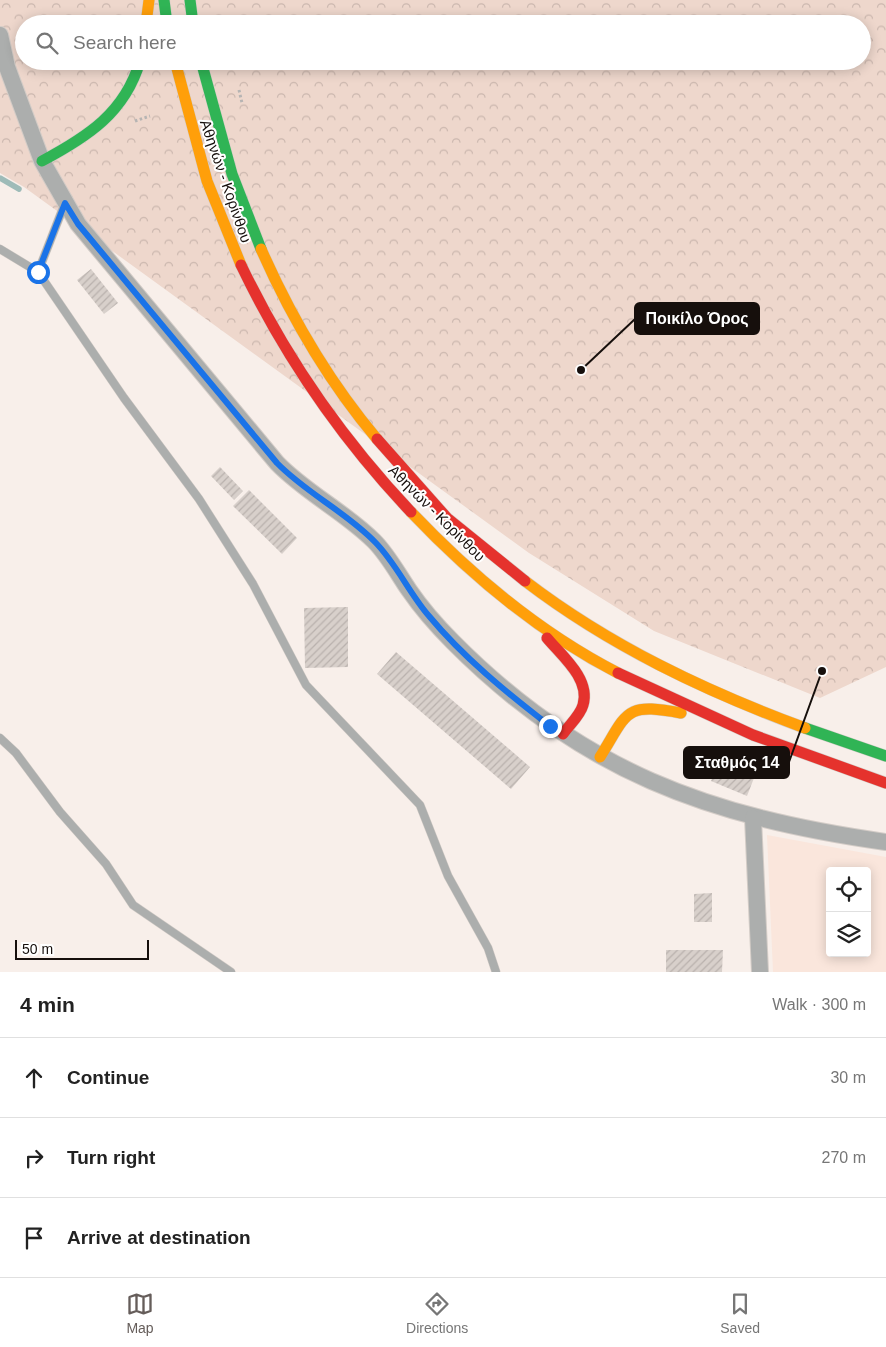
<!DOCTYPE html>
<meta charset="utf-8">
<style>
:root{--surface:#fff;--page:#f2f2f2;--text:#222;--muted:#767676;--line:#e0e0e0;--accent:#655d5a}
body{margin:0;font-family:Helvetica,sans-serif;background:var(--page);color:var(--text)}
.controls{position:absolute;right:15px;bottom:15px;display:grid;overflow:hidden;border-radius:5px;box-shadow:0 2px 12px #0003}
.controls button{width:45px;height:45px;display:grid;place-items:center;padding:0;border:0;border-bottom:1px solid var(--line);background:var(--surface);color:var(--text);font:25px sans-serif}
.scale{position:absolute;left:15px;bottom:12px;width:134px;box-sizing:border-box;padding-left:5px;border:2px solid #160f0c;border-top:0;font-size:14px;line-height:18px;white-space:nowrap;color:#160f0c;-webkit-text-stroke:4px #fff;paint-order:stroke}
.stop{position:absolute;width:15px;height:15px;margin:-11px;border:4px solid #1a73e8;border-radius:50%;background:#fff}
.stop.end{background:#1a73e8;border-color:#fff;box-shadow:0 1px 5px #0008}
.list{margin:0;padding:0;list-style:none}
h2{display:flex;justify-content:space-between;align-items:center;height:65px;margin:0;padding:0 20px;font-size:21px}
h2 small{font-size:16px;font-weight:400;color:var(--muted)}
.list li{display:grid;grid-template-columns:32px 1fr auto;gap:15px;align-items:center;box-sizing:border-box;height:80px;padding:0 20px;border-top:1px solid var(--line)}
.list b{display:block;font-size:19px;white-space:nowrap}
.list em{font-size:16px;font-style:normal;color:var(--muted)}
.icon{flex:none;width:28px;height:28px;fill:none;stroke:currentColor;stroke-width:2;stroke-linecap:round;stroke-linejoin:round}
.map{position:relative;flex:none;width:886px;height:972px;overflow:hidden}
.search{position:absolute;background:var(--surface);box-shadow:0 2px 12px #0003;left:15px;right:15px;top:15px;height:55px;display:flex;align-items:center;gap:12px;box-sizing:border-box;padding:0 18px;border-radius:28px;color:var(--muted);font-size:19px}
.sheet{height:305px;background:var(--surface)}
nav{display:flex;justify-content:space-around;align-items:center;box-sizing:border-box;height:70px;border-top:1px solid var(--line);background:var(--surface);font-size:14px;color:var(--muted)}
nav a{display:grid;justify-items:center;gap:2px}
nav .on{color:var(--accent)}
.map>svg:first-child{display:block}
.built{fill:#fae6dc;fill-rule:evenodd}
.park{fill:url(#park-crowns);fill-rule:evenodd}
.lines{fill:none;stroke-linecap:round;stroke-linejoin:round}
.stream{stroke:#9ebbb8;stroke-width:5.5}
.building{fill:url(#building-hatch)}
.lane-casing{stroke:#d3ccc7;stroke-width:9}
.street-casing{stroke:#d3ccc7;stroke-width:18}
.fast-casing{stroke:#d3ccc7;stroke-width:12}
.slow-casing{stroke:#d3ccc7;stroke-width:12}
.jam-casing{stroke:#d3ccc7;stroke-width:12}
.path{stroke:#b6b4b3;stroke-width:3;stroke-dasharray:2.5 2.5;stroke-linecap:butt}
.lane{stroke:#acaead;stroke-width:8}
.street{stroke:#acaead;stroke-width:16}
.fast{stroke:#30b455;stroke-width:11}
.slow{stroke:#ff9f0a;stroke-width:11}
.jam{stroke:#e5322d;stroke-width:11}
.route{stroke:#1a73e8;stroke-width:6}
.labels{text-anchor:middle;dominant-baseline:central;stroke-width:4;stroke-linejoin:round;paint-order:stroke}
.street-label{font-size:15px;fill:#160f0c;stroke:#fff}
.leader{fill:none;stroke:#160f0c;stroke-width:2}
.callout-dot{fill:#160f0c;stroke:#fff;stroke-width:2}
.callout{fill:#160f0c;stroke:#160f0c;stroke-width:2}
.callout-label{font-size:16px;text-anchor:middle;font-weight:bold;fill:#fff}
</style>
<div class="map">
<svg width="886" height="972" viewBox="0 0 886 972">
<defs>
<pattern id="park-crowns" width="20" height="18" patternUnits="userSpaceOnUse" patternTransform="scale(1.25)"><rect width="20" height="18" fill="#eed7cc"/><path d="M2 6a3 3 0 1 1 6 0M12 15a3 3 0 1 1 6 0" fill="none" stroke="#cbb7ae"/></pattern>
<pattern id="building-hatch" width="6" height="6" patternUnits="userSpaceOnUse" patternTransform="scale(1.25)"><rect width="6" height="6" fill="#d8d0cb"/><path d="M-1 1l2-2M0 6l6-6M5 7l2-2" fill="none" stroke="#b9b1ad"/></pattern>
</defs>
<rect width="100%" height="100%" fill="#f8efea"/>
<path class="built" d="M 767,835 L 886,857 L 886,972 L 773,972 ZM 830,871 L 867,871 L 867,953 L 830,953 Z"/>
<path class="park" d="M 0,0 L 886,0 L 886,667 L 820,698 L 654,631 L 529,553 L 24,187 L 0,173 ZM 24,24 L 862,24 L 862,61 L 24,61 Z"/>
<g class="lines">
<polyline class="stream" points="0,178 19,189"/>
</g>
<g class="building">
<polygon points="91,269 118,303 104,314 77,280"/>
<polygon points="220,467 243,491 234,500 211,476"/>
<polygon points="249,490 297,538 282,554 233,506"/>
<polygon points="348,607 348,667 305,668 304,608"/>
<polygon points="396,652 530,767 511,789 377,674"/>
<polygon points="718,763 754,778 747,796 711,781"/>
<polygon points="712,893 712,922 694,922 694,894"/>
<polygon points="666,950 723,950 722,972 666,972"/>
</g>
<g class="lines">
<g class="lane-casing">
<g id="lane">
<polyline points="0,249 38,272 124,398 199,499 253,584 306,685 420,805 448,876 488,948 496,972"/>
<polyline points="38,272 65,203"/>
<polyline points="0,738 16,753 60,812 106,864 133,905 231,972"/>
</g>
</g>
<g class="street-casing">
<g id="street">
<path d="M 0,35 L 7,67 L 42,161 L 78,224 L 277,463 C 306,493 345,512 374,541 C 388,555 398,574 409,590 C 422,609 437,626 453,642 C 581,771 709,817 886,842"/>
<polyline points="753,818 760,972"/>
</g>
</g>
<g class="fast-casing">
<g id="fast">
<polyline points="164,0 167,24"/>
<polyline points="190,0 193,24"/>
<polyline points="201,61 232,174 261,249"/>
<path d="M 42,161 C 87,137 125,113 140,61"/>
<polyline points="805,728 886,756"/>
</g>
</g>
<g class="slow-casing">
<g id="slow">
<polyline points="146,24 149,0"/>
<polyline points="175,61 207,181 241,265"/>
<path d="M 261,249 C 291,317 329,382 377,439"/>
<path d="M 411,512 C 470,574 542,634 618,673"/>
<path d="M 525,581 C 610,646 705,691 805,728"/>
<path d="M 600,757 C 628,712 624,702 681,713"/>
</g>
</g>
<g class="jam-casing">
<g id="jam">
<path d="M 241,265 C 285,357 341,438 411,512"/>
<polyline points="377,439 447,518 525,581"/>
<path d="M 547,638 C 561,655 591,679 583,705 C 580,716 569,725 563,734"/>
<polyline points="618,673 753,735 886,783"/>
</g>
</g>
<g class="path">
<polyline points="239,90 242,103"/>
<polyline points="135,121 150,116"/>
</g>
<use href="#lane" class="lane"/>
<use href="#street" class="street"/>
<use href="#fast" class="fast"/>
<use href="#slow" class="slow"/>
<use href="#jam" class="jam"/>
</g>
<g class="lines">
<path class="route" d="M 38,272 L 65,203 L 78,224 L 277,463 C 306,493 346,512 375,542 C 396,563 409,593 429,616 C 463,657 507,693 550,726"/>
</g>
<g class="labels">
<g class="street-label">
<text transform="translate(226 181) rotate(71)">Αθηνών - Κορίνθου</text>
<text transform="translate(437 513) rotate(45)">Αθηνών - Κορίνθου</text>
</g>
</g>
<path class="leader" d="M581 370L635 319M822 671L789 762"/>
<g class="callout-dot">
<circle cx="581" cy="370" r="5"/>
<circle cx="822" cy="671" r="5"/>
</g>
<g class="callout">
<rect x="635" y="303" width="124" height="31" rx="5"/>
<rect x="684" y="747" width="105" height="31" rx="5"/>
</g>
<g class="callout-label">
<text x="697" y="324">Ποικίλο Όρος</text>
<text x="737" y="768">Σταθμός 14</text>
</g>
</svg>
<div class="controls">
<button><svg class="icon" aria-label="locate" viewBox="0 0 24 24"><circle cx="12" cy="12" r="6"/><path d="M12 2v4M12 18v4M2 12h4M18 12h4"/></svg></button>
<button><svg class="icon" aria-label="layers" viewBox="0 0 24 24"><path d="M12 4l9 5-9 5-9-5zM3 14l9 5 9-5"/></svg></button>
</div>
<div class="scale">50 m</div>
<div class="stop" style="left:38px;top:272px"></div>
<div class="stop end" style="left:550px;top:726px"></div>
<div class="search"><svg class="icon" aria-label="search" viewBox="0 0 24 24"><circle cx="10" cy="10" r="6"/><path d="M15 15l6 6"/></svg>Search here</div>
</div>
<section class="sheet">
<h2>4 min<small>Walk · 300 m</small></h2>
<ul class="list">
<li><svg class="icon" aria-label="ahead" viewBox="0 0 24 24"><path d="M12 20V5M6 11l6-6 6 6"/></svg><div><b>Continue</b></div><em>30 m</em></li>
<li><svg class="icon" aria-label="right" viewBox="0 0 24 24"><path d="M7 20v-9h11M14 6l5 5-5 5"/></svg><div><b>Turn right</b></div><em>270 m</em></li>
<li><svg class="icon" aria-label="arrive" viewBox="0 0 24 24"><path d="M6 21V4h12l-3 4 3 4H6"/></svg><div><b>Arrive at destination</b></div></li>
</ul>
</section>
<nav>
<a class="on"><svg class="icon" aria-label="map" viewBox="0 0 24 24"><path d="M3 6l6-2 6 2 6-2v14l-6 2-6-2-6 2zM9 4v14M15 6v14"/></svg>Map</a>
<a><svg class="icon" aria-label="directions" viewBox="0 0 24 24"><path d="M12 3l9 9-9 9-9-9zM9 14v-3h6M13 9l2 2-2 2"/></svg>Directions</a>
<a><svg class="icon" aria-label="saved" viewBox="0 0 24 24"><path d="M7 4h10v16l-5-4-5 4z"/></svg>Saved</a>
</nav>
